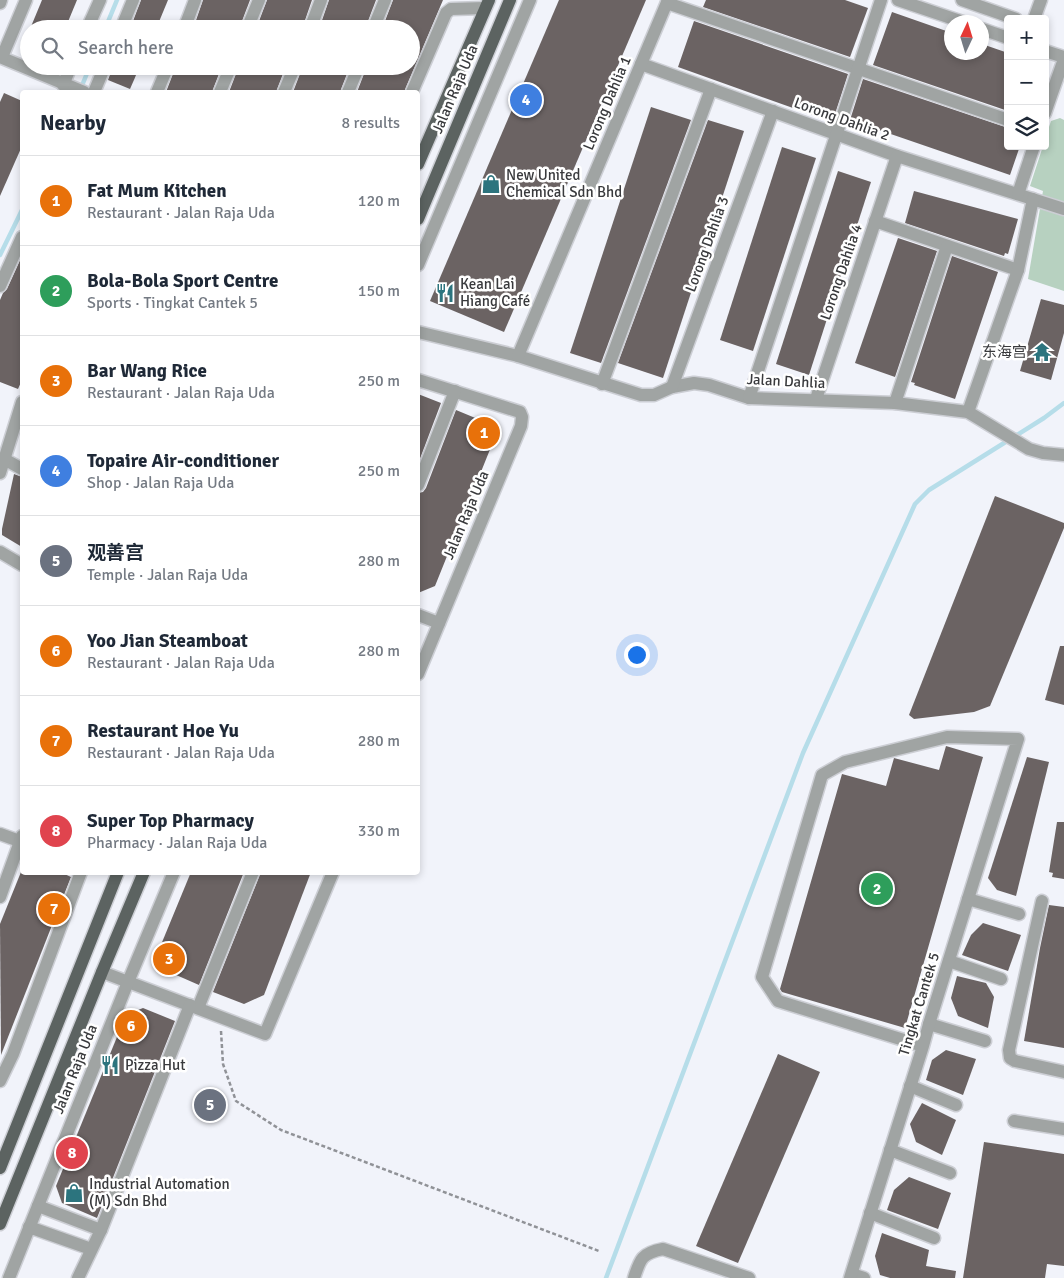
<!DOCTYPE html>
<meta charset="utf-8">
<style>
:root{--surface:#fff;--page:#f2f2f3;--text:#1f2937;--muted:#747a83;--line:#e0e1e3;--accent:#1a73e8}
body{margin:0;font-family:Signika,"Noto Sans SC",sans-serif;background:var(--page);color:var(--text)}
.controls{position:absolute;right:15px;top:15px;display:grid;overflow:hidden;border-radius:5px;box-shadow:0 2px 8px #0003}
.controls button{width:45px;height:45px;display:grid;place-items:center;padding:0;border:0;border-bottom:1px solid var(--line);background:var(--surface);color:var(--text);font:25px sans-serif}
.compass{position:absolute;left:944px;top:15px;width:45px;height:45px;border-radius:50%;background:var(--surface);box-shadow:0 2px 8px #0003;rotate:4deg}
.you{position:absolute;left:636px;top:654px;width:18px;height:18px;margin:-12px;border:4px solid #fff;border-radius:50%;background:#1a73e8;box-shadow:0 0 0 8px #1a73e833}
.badge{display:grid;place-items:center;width:32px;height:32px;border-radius:50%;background:var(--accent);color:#fff;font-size:16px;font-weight:700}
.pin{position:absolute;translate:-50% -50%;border:2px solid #fff;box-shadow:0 1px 5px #0006}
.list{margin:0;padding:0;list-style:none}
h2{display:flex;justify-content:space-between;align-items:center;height:65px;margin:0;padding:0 20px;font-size:21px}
h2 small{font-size:16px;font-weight:400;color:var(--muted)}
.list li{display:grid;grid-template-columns:32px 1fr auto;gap:15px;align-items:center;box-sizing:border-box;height:90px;padding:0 20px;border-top:1px solid var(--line)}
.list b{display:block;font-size:19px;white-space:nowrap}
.list p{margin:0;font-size:16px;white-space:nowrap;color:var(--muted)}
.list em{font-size:16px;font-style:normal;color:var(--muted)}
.icon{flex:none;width:28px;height:28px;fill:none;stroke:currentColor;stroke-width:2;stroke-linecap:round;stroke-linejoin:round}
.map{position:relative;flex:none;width:1064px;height:1278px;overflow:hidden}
.search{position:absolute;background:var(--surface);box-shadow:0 2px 8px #0003;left:20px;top:20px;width:400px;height:55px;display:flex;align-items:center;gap:12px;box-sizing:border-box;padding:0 18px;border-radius:28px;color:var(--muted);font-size:19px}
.panel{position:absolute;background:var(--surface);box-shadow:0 2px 8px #0003;left:20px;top:90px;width:400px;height:785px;border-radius:5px}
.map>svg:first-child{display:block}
.green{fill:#b7d1c0}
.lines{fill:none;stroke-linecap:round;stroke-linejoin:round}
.stream{stroke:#b6dde9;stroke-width:4.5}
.building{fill:#6b6363}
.minor-casing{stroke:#ccced4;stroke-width:15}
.major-casing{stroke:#ccced4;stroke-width:15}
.path{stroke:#909297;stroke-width:2.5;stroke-dasharray:4 2.5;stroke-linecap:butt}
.minor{stroke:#a0a4a3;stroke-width:12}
.major{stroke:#5c6361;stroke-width:12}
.labels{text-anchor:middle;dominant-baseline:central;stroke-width:5;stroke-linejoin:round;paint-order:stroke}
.street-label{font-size:15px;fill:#393a3d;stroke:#fff}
.poi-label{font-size:15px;fill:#393a3d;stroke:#fff;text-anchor:start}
</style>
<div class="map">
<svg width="1064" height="1278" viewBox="0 0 1064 1278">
<rect width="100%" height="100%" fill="#f1f3fa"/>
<polygon class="green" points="1060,118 1064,120 1064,291 1028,279 1043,191 1030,186 1043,146 1045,146 1045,139 1051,121"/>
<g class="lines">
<g class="stream">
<polyline points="105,29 117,0"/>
<polyline points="81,88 90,66"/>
<polyline points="0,255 22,210"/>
<polyline points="606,1278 803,753 915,504 929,490 1044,418 1064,403"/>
</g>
</g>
<g class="building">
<polygon points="42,0 77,0 65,29 30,29"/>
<polygon points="141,0 168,0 156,29 130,29"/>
<polygon points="203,0 250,0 239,29 193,29"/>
<polygon points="267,0 312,0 302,29 256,29"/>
<polygon points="329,0 376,0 365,29 319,29"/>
<polygon points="393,0 443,0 404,92 357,92 367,66 411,66 411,29 382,29"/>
<polygon points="559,0 646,0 504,332 430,301"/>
<polygon points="706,0 845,0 868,8 850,57 703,7"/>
<polygon points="892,12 952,33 952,52 982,52 982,44 1008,53 1008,111 873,65"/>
<polygon points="694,21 848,74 835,114 827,112 824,119 678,67"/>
<polygon points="113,66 140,66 130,89 108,80"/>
<polygon points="176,66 222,66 212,92 166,92"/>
<polygon points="239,66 286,66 276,92 229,92"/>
<polygon points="303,66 350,66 340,92 293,92"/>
<polygon points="863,79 1008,128 1008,146 1020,146 1010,175 850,120"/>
<polygon points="4,93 22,101 22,146 0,196 0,102"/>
<polygon points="651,107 691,120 601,363 570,353"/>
<polygon points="708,120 744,131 663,378 618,363"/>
<polygon points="782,147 816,158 753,351 720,340"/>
<polygon points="838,171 871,182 809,375 776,364"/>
<polygon points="914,191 1018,219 1008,254 1005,253 1004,256 905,223"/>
<polygon points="898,238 937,251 895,377 855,363"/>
<polygon points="22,256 22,380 18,389 0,382 0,300 3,293 7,289"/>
<polygon points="952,256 998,272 955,399 914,385 915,383 911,382"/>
<polygon points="1041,299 1064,305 1064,333 1051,380 1020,371"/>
<polygon points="418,394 441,403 418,464"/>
<polygon points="456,410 485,422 493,442 435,586 418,593 418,493 423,492 426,488"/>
<polygon points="14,474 22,477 22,547 2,535 2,529"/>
<polygon points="995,496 1064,523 1064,528 990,706 974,712 914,719 909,715"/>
<polygon points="1060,646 1064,646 1064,705 1045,700"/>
<polygon points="946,746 983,757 905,1028 782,992 780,989 842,774 886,786 894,758 939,770"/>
<polygon points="1027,757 1049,762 1016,896 997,890 988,878"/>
<polygon points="1057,822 1064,822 1064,879 1052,877 1053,873 1049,872"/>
<polygon points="21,872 60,872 71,877 1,1055 0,924"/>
<polygon points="191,872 244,872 199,985 167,971 158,952"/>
<polygon points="261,872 311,872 264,995 244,1004 213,992"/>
<polygon points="1049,905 1064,907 1064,1048 1024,1041 1040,948"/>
<polygon points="983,923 1021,935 1008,971 962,955 971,935"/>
<polygon points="957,976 986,983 994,997 988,1028 958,1016 951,998"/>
<polygon points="143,1008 175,1021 97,1218 62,1203 56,1186 126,1015"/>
<polygon points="946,1050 976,1059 963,1095 926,1080 932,1060"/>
<polygon points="778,1054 820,1072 738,1263 696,1246"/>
<polygon points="922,1103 956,1120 942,1155 916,1142 910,1124"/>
<polygon points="984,1142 1064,1154 1064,1266 1047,1264 1045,1278 963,1278"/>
<polygon points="909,1177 951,1193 938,1229 887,1210 894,1190"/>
<polygon points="882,1233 929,1250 926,1266 956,1271 955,1278 890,1278 880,1275 875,1256"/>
</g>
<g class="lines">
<g class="minor-casing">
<g id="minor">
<polyline points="898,0 963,22"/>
<polyline points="962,0 1016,19"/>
<polyline points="0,3 1,0"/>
<polyline points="667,3 1008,120"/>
<polyline points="1034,19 1041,0"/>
<polyline points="87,29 100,0"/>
<polyline points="121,29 133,0"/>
<polyline points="184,29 195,0"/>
<polyline points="247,29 259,0"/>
<polyline points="310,29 321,0"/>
<polyline points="373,29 385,0"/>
<polyline points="982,29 1008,38"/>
<polyline points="1045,51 1064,57"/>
<polyline points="0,57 84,92"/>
<polyline points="2,57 26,0"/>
<polyline points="641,64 897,156 1064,209"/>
<polyline points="63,85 71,66"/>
<polyline points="94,92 105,66"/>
<polyline points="157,92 168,66"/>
<polyline points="220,92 231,66"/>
<polyline points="284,92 295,66"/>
<polyline points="348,92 359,66"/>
<polyline points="412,92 446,13 451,9 485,8"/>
<polyline points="1045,113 1064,59"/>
<polyline points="1018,194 1034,146"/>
<polyline points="875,221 1018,270"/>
<polyline points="418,265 530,0"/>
<polyline points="0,286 22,237"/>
<polyline points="418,332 518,356 641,395 654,395 672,387 694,383 709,385 749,398 895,403 968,412 1029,449 1043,453 1064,455"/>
<polyline points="518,356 668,0"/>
<polyline points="418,380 520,412 522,417 521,426 418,674"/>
<polyline points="602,384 711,89"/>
<polyline points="672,387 773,111"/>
<polyline points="749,398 881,0"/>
<polyline points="816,399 897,156"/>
<polyline points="895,403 947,246"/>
<polyline points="968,412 1018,270 1033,199"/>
<polyline points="4,459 22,469"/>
<polyline points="0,473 22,402"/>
<polyline points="418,485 455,391"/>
<polyline points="0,552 22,565"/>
<polyline points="418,615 439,623"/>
<polyline points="0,834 22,842"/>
<polyline points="0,897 22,836"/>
<polyline points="968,899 1019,914"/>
<polyline points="1042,901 1009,1050 1010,1058 1015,1061 1064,1072"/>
<polyline points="949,961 1001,979"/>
<polyline points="102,972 265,1034 333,872"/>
<polyline points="198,1008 253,872"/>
<polyline points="929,1024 985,1041"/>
<polyline points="0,1081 13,1054 81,872"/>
<polyline points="910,1086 956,1105"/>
<polyline points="1014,1121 1064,1129"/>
<polyline points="890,1150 950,1173"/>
<polyline points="38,1206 101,1230"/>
<polyline points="870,1213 934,1238"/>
<polyline points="29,1227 91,1249"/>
<polyline points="852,1274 864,1278"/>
<polyline points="9,1278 128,982 174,872"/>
<polyline points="78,1278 101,1230 190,1005"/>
<path d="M 634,1278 C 640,1259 642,1253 663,1249 L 749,1278"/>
<polyline points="850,1278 923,1046 929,1024 1012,758 1018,739 947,737 845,762 822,775 762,977 778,1001 923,1046"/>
</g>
</g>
<g class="major-casing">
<g id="major">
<polyline points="418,164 489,0"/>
<polyline points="418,219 510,0"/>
<polyline points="0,1168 118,872"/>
<polyline points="0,1224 102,972 144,872"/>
</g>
</g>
<polyline class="path" points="221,1031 223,1064 236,1101 281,1130 599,1251"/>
<use href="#minor" class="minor"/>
<use href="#major" class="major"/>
</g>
<defs>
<g id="shop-bare" transform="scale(1.5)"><path d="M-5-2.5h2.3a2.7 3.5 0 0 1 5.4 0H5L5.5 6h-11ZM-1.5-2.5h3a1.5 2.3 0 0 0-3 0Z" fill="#2c747e" stroke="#fff" stroke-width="2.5" paint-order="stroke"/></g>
<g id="restaurant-bare" transform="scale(1.5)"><path d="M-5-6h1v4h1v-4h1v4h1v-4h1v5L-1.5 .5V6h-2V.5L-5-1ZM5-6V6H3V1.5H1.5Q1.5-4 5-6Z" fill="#2c747e" stroke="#fff" stroke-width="2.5" paint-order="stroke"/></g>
<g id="temple-bare" transform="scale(1.5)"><path d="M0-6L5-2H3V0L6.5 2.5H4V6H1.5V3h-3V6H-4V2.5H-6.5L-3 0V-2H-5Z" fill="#2c747e" stroke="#fff" stroke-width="2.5" paint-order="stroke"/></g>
</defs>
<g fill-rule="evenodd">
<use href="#shop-bare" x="491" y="184"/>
<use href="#restaurant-bare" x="445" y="293"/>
<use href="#temple-bare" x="1042" y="352"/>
<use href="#restaurant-bare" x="110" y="1065"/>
<use href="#shop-bare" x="74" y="1193"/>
</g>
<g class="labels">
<g class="street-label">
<text transform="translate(455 89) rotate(-67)">Jalan Raja Uda</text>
<text transform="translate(607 103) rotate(-67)">Lorong Dahlia 1</text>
<text transform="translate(842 119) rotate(20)">Lorong Dahlia 2</text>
<text transform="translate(707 244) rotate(-70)">Lorong Dahlia 3</text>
<text transform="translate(841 272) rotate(-71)">Lorong Dahlia 4</text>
<text transform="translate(786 381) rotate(3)">Jalan Dahlia</text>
<text transform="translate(466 515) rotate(-67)">Jalan Raja Uda</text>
<text transform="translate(919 1004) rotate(-73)">Tingkat Cantek 5</text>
<text transform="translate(75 1069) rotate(-68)">Jalan Raja Uda</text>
</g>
<g class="poi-label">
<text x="506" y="175">New United<tspan x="506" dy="17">Chemical Sdn Bhd</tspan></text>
<text x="460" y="284">Kean Lai<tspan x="460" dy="17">Hiang Café</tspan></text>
<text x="1027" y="352" text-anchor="end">东海宫</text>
<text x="125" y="1065">Pizza Hut</text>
<text x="89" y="1184">Industrial Automation<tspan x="89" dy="17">(M) Sdn Bhd</tspan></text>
</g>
</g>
</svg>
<div class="controls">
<button>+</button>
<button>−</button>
<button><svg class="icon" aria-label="layers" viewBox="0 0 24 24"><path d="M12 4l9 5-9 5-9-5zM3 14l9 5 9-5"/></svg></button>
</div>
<svg class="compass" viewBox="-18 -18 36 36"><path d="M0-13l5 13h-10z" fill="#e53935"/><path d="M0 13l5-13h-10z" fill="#747a83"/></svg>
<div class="you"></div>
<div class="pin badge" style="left:484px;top:433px;background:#e8710a">1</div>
<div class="pin badge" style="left:877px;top:889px;background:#2e9e5b">2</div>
<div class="pin badge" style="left:169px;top:959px;background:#e8710a">3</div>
<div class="pin badge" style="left:526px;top:100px;background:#3f7fe0">4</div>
<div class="pin badge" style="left:210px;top:1105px;background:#6b7280">5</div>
<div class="pin badge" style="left:131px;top:1026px;background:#e8710a">6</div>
<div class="pin badge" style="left:54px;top:909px;background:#e8710a">7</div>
<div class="pin badge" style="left:72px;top:1153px;background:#e0444e">8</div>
<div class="search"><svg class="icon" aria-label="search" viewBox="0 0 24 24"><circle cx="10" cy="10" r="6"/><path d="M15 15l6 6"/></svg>Search here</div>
<section class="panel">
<h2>Nearby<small>8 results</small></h2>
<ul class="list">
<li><span class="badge" style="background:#e8710a">1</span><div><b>Fat Mum Kitchen</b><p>Restaurant · Jalan Raja Uda</p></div><em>120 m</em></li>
<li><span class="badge" style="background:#2e9e5b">2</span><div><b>Bola-Bola Sport Centre</b><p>Sports · Tingkat Cantek 5</p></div><em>150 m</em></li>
<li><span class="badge" style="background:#e8710a">3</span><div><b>Bar Wang Rice</b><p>Restaurant · Jalan Raja Uda</p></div><em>250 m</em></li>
<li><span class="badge" style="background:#3f7fe0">4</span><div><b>Topaire Air-conditioner</b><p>Shop · Jalan Raja Uda</p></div><em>250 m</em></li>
<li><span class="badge" style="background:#6b7280">5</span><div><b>观善宫</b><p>Temple · Jalan Raja Uda</p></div><em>280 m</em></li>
<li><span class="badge" style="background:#e8710a">6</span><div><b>Yoo Jian Steamboat</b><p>Restaurant · Jalan Raja Uda</p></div><em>280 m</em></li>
<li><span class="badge" style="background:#e8710a">7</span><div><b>Restaurant Hoe Yu</b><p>Restaurant · Jalan Raja Uda</p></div><em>280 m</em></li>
<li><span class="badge" style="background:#e0444e">8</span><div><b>Super Top Pharmacy</b><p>Pharmacy · Jalan Raja Uda</p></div><em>330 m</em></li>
</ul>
</section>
</div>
